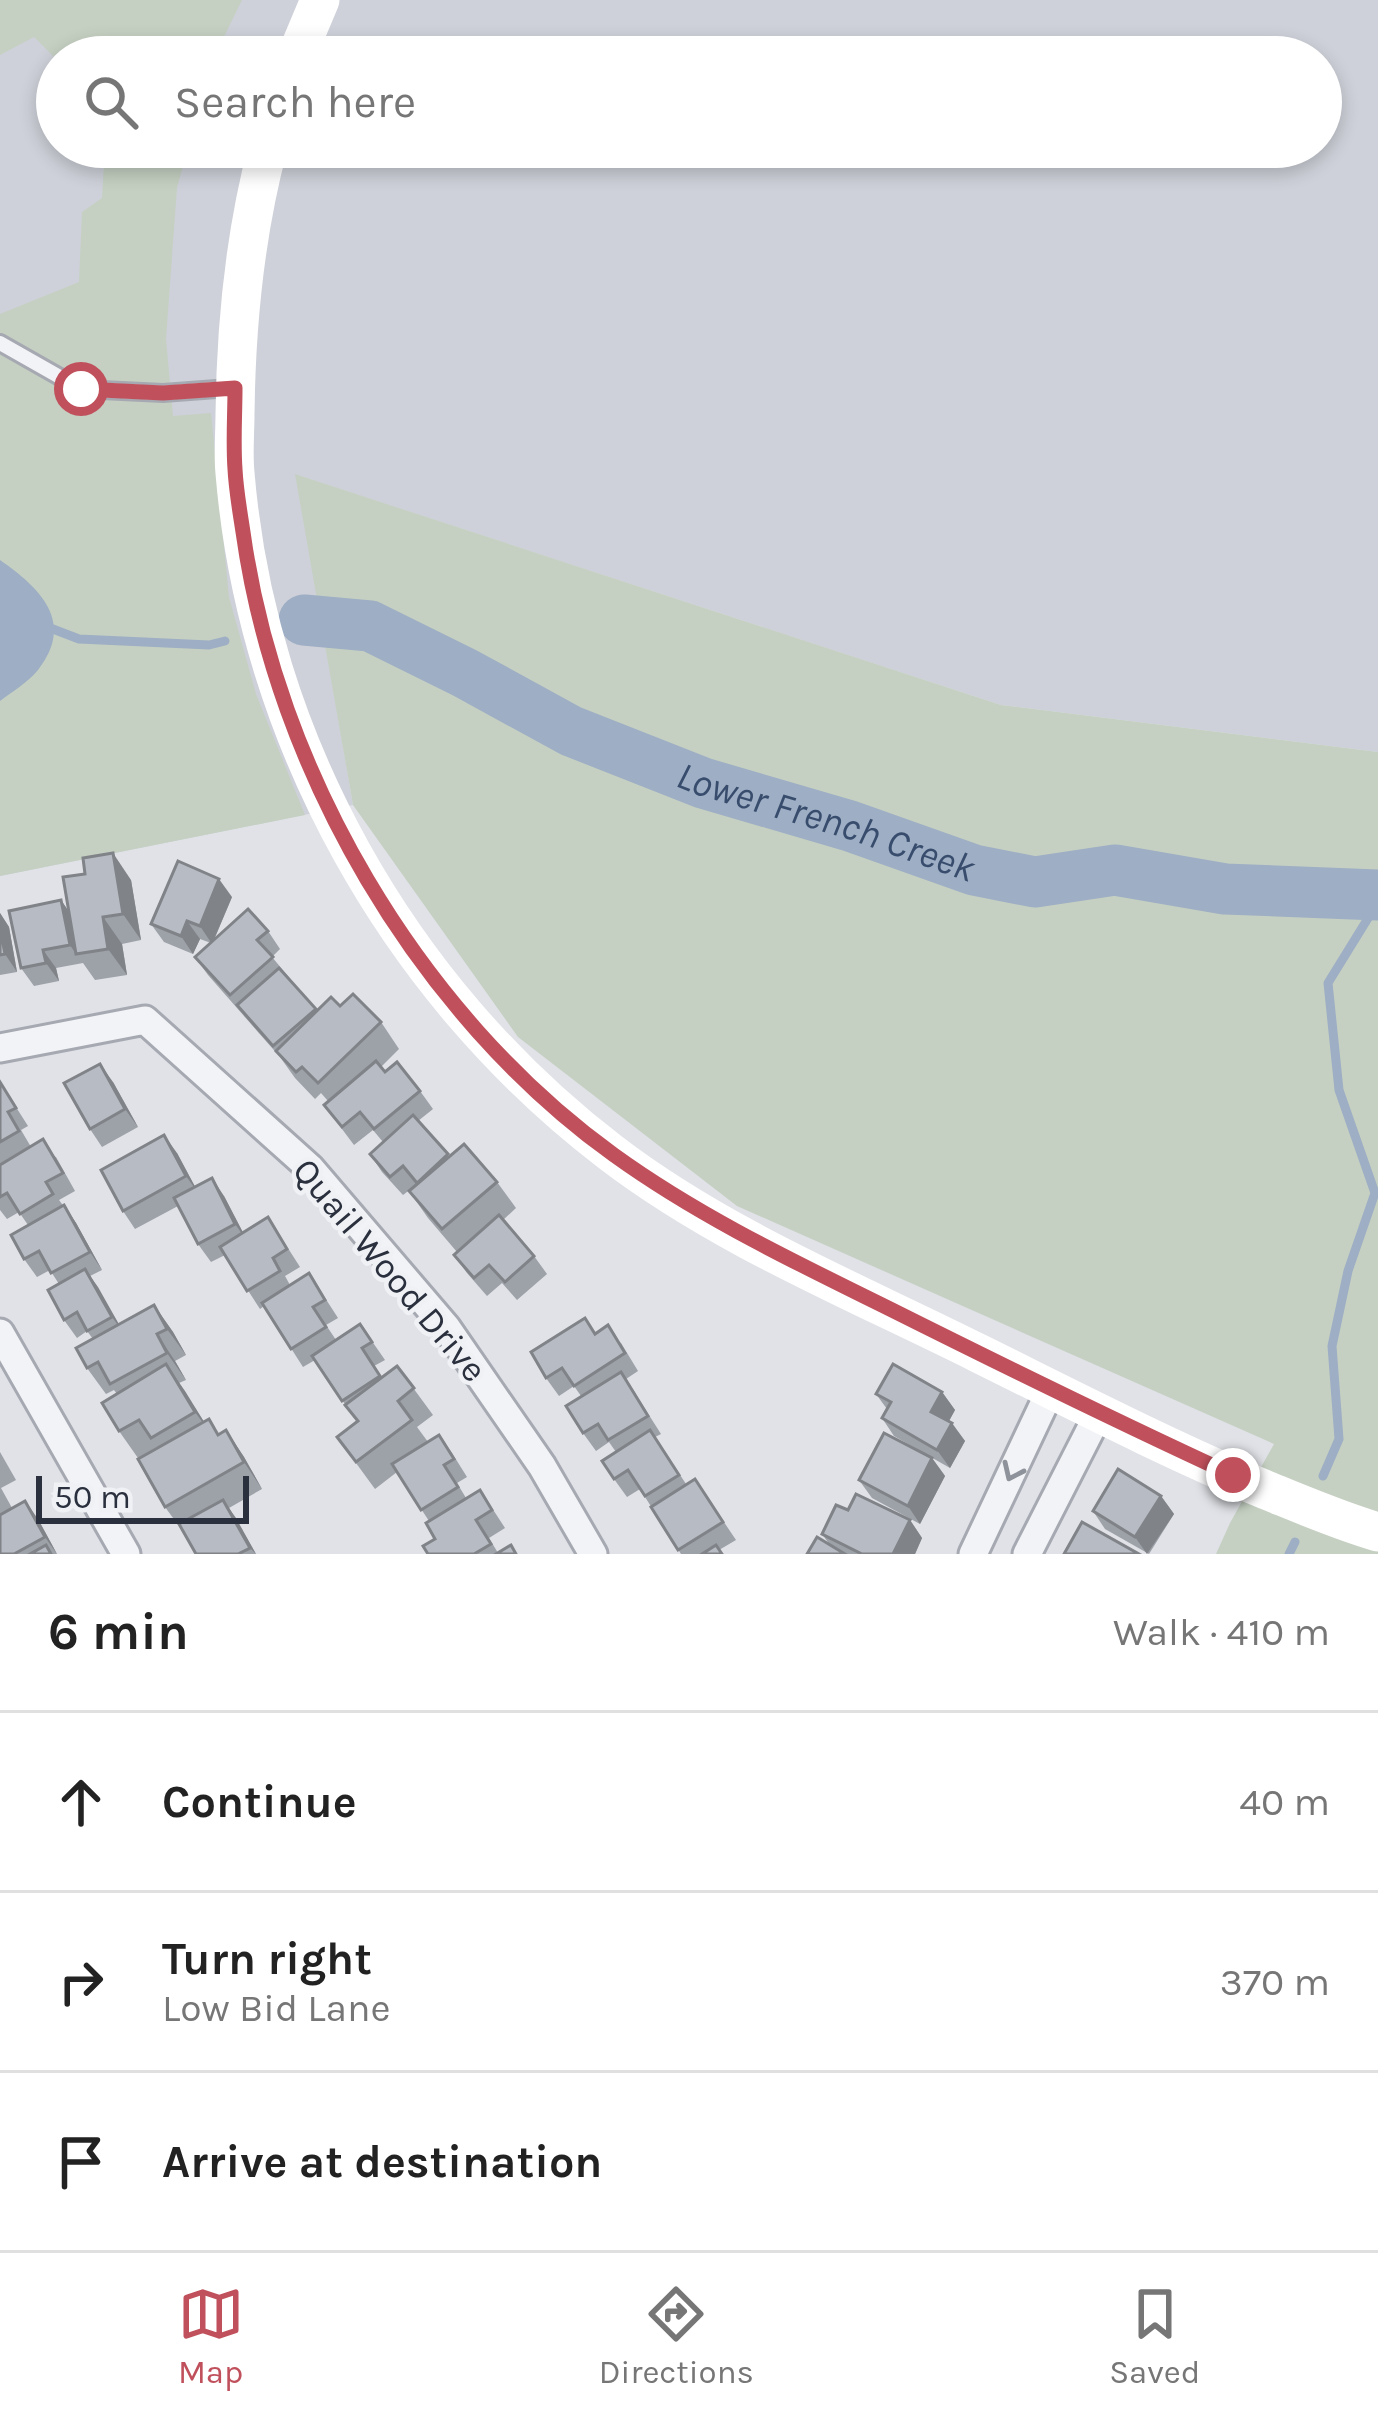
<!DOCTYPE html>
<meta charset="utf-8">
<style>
:root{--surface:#fff;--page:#f2f2f2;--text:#222;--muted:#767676;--line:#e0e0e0;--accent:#c0515c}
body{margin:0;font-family:Karla,sans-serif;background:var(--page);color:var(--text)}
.scale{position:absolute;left:36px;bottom:30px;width:213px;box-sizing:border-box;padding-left:12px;border:6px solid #2a303d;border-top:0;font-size:33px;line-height:42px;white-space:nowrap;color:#2a303d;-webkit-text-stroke:9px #eff1f5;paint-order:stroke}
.stop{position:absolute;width:36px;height:36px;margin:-27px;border:9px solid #c0515c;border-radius:50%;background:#fff}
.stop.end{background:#c0515c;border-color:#fff;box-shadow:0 3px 12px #0008}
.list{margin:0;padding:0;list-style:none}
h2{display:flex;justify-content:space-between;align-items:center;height:156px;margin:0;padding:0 48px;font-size:51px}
h2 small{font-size:39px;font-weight:400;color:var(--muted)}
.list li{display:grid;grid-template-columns:78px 1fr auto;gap:36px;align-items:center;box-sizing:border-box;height:180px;padding:0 48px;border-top:3px solid var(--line)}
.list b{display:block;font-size:45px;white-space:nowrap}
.list p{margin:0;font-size:39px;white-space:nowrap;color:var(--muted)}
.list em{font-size:39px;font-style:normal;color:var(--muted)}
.icon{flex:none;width:66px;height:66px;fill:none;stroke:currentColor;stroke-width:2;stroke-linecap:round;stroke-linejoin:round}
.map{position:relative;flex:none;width:1378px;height:1554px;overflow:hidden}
.search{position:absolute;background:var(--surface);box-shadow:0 6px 18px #0003;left:36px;right:36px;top:36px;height:132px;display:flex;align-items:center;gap:30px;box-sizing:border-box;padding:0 42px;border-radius:66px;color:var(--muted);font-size:45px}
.sheet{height:696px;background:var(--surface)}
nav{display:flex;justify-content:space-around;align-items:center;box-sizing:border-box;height:168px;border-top:3px solid var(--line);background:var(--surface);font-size:33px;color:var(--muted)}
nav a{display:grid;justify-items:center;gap:6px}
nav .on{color:var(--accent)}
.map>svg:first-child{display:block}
.built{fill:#ced1d9;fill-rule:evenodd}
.green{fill:#c5d0c2}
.water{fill:#9eaec4}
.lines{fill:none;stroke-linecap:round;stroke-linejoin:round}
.stream{stroke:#9eaec4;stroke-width:9}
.river{stroke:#9eaec4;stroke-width:51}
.lane-casing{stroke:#a6a9b1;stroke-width:20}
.street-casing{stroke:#a6a9b1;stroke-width:33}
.lane{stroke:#f2f3f6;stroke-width:14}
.street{stroke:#f2f3f6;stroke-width:27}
.secondary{stroke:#fff;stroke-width:39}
.wall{fill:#9da1a8}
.shaded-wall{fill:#808388}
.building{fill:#b7bbc3;stroke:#808388;stroke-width:3}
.oneway{stroke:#8e929a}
.route{stroke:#c0515c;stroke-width:15}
.labels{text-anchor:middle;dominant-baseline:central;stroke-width:9;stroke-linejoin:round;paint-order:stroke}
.street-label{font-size:36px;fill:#2a303d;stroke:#eff1f5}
.water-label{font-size:39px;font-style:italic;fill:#384d6d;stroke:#eff1f5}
</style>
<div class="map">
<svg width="1378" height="1554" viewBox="0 0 1378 1554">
<rect width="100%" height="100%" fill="#e0e2e7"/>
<path class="built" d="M 0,0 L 1378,0 L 1378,752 L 1001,705 L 297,475 L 353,805 L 0,876 ZM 57,57 L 1321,57 L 1321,147 L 57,147 Z"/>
<g class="green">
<polygon points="0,0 242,0 214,57 57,57 57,60 34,37 0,55"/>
<polygon points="105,147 188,147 177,188 166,339 173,416 211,413 229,597 256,694 305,815 0,876 0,314 79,282 82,212 102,198"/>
<polygon points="295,474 1001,705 1378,752 1378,1554 1216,1554 1230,1523 1274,1444 737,1206 518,1037 353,805"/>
</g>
<path class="water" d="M 0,560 C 40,588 76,622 38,670 C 28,682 12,692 0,701 Z"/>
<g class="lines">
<g class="stream">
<polyline points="45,626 79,639 209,645 225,641"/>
<polyline points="1323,1476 1339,1439 1332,1346 1348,1271 1375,1193 1339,1090 1328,983 1378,902"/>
<polyline points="1289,1554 1295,1542"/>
</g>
<path class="river" id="s1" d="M 304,620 L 370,626 L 465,673 L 571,731 L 703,783 L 850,826 L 974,870 L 1035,882 L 1115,870 L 1225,889 L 1378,895"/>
<g class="lane-casing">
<polyline id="lane" points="0,343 81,389 163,393 230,388"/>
</g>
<g class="street-casing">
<g id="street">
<polyline points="0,1048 145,1020 310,1168 446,1327 542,1466 593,1554"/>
<polyline points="0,1333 126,1554"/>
<polyline points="973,1554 1051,1389"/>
<polyline points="1027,1554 1099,1413"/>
</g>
</g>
<use href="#lane" class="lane"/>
<use href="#street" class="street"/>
<g class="secondary">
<polyline points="296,57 320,0"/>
<path d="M 268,147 C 245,233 236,324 235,414 C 235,433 233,454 235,473 C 257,739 399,991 610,1152 C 721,1237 854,1291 978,1353 C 1073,1400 1168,1449 1266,1490 C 1303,1505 1340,1521 1378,1532"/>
</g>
</g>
<g class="wall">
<polygon points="131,880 141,940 122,944 127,975 95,980 83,963 56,968 59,981 34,986 21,968 61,900 70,913"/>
<polygon points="232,897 214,940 268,931 280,949 272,957 317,1011 340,1006 381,1022 399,1049 381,1067 385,1072 420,1091 433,1109 418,1121 449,1157 497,1182 516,1208 503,1220 534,1256 547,1274 517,1300 502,1283 487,1296 467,1273 454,1255 457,1252 428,1218 409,1191 416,1185 403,1195 382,1172 370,1154 383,1142 373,1130 354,1145 324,1105 328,1101 321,1093 315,1099 295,1078 280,1057 208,975 195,957 211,943 200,939 193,954 164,942 151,924"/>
<polygon points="0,913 9,927 17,972 0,975"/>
<polygon points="0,1082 28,1126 21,1130 31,1147 56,1157 75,1191 59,1200 76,1223 102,1270 90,1276 119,1325 154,1305 173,1332 186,1355 175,1361 186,1380 179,1383 204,1422 209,1419 219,1434 226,1430 244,1457 262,1489 229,1508 256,1554 196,1554 184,1533 165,1507 158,1448 157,1447 138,1458 119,1431 117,1394 114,1390 106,1394 87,1368 93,1339 87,1331 77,1338 64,1320 59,1284 50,1270 37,1277 24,1259 28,1225 19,1212 7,1219 0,1210"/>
<polygon points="113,1082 138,1127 102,1147 90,1129"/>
<polygon points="177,1153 195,1187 224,1196 243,1233 268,1217 300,1267 285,1276 290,1285 309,1273 338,1318 326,1325 336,1340 360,1324 385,1360 374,1366 382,1377 397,1366 433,1415 417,1427 428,1442 439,1435 452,1453 467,1477 457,1483 466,1498 480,1490 492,1508 505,1528 489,1538 498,1553 511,1545 517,1554 428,1554 435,1539 429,1521 397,1472 375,1489 337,1437 357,1422 315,1360 303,1367 264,1306 260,1309 225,1255 211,1262 198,1244 178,1206 135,1229 123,1211"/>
<polygon points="596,1333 621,1343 638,1371 626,1379 661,1434 655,1437 686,1484 695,1479 736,1540 719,1550 722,1554 681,1554 640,1489 627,1497 614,1479 616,1452 609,1442 596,1451 583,1433 581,1396 574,1386 559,1396 546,1378"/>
<polygon points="942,1392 955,1410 949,1421 965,1441 950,1468 894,1436 882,1418 887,1409 876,1394"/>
<polygon points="0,1452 16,1480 1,1488 12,1508 38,1519 57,1554 0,1554"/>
<polygon points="932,1458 945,1476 920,1524 872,1498 859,1480"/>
<polygon points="1161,1496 1174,1514 1149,1554 1105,1529 1093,1511"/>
<polygon points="848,1510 910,1520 922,1538 915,1554 807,1554 830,1545 822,1534"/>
</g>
<g class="shaded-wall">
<polygon points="113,853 131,880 141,940 123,914"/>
<polygon points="219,879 232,897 212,944 200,926"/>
<polygon points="61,900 73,918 76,954 70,945"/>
<polygon points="0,913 9,927 17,972 5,954 0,928"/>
<polygon points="103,917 122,944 127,975 108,949"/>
<polygon points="187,921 200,939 193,954 181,936"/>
<polygon points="43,950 56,968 59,981 46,963"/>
<polygon points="100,1064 113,1082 138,1127 125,1109"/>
<polygon points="164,1135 177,1153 199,1194 186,1176"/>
<polygon points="212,1178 224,1196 248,1242 235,1224"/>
<polygon points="64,1205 76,1223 102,1270 90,1252"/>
<polygon points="85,1269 98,1287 125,1335 112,1317"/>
<polygon points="154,1305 173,1332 186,1355 167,1329"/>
<polygon points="157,1334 175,1361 186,1380 167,1353"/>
<polygon points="166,1364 185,1391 214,1438 195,1412"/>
<polygon points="942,1392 955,1410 944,1430 931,1412"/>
<polygon points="952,1423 965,1441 950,1468 937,1450"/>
<polygon points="226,1430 244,1457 262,1489 244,1462"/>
<polygon points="932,1458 945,1476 920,1524 908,1506"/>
<polygon points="1161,1496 1174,1514 1147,1554 1135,1537"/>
<polygon points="223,1500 236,1518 256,1554 250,1548"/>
<polygon points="25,1501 38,1519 57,1554 45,1537"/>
<polygon points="910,1520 922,1538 915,1554 893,1554"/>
</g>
<g class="building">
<polygon points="113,853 123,914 103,917 108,949 76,954 63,877 85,874 83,858"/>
<polygon points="178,861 219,879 200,926 187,921 181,936 151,924"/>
<polygon points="61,900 70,945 43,950 46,963 21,968 9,911"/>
<polygon points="248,909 268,931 257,940 273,957 230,995 195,957"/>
<polygon points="0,928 5,954 0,955"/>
<polygon points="279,968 316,1009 273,1046 237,1005"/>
<polygon points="353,994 381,1022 318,1083 302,1067 296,1072 276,1051 331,997 340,1006"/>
<polygon points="376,1061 385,1072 397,1062 420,1091 374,1129 360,1112 342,1127 324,1105"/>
<polygon points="100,1064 125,1109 90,1129 64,1083"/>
<polygon points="0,1082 16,1108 8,1112 19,1131 0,1142"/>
<polygon points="413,1115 448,1154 417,1183 403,1166 390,1177 370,1154"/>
<polygon points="164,1135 186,1176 123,1211 101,1170"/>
<polygon points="43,1139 63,1173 46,1182 53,1194 20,1214 7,1193 0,1197 0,1165"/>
<polygon points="464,1144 497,1182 442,1229 409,1191"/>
<polygon points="212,1178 235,1224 198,1244 174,1198"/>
<polygon points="64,1205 90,1252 51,1273 39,1251 24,1259 11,1235"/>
<polygon points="499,1215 534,1256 505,1282 489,1265 474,1278 454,1255"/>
<polygon points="268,1217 287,1249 273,1258 280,1271 247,1291 220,1247"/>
<polygon points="85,1269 112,1317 87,1331 77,1312 64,1320 48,1290"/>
<polygon points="309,1273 325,1300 313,1307 326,1327 291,1349 262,1303"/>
<polygon points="154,1305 167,1329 157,1334 167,1353 110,1384 98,1362 87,1368 76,1348"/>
<polygon points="585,1318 595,1334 608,1325 625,1353 574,1386 562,1368 546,1378 531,1352"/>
<polygon points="360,1324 372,1342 362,1348 380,1376 342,1401 312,1356"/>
<polygon points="166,1364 195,1412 151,1438 139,1420 119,1431 102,1403"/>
<polygon points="893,1364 942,1392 931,1412 952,1423 937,1450 882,1418 891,1402 876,1394"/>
<polygon points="397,1366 414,1388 398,1401 412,1420 356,1462 337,1437 358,1421 345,1405"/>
<polygon points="621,1372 648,1416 608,1440 598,1424 583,1433 566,1406"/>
<polygon points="209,1419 218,1435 226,1430 244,1462 165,1507 138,1459"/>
<polygon points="650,1430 679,1475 645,1496 628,1470 614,1479 602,1461"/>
<polygon points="884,1433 932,1458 908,1506 859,1480"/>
<polygon points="439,1435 454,1459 444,1465 458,1487 421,1510 392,1464"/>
<polygon points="1118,1469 1161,1496 1135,1537 1093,1511"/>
<polygon points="695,1479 723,1522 678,1550 651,1507"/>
<polygon points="480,1490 492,1510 476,1520 491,1544 474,1554 428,1554 423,1546 435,1539 426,1523"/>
<polygon points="856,1494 910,1520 893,1554 862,1554 822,1534 836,1505 848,1510"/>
<polygon points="223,1500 250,1548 238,1554 196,1554 179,1524"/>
<polygon points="25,1501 45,1537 14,1554 0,1554 0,1515"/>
<polygon points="1082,1522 1139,1554 1064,1554"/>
<polygon points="817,1537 845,1554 807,1554"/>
<polygon points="46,1545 51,1554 30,1554"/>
<polygon points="511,1545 516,1554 496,1554"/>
<polygon points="716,1545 722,1554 702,1554"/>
</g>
<defs><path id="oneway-chevron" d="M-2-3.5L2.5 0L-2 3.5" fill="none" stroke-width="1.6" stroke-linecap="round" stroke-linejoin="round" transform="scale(3)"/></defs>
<use class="oneway" href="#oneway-chevron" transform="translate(1012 1472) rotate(115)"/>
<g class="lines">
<path class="route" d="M 81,389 L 163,393 L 235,388 C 235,415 233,442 235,469 C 236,490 240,512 243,532 C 276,770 418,1014 614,1155 C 700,1217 795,1262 890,1309 C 1004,1366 1118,1422 1233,1475"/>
</g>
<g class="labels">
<g class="street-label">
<text transform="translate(390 1270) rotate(50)">Quail Wood Drive</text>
</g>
<g class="water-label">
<text stroke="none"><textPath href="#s1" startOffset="564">Lower French Creek</textPath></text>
</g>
</g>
</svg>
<div class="scale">50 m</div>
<div class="stop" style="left:81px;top:389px"></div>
<div class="stop end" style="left:1233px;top:1475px"></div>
<div class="search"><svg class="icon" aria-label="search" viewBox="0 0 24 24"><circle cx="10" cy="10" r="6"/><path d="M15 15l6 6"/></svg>Search here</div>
</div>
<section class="sheet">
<h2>6 min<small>Walk · 410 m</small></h2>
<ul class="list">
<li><svg class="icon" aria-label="ahead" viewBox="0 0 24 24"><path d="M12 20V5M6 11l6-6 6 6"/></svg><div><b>Continue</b></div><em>40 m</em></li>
<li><svg class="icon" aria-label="right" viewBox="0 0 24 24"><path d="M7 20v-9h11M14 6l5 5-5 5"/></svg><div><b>Turn right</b><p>Low Bid Lane</p></div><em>370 m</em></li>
<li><svg class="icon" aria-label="arrive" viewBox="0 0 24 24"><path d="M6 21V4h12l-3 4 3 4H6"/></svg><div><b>Arrive at destination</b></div></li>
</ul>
</section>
<nav>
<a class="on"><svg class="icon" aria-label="map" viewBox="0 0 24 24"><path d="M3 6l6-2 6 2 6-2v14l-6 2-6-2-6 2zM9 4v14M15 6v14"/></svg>Map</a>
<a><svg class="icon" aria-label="directions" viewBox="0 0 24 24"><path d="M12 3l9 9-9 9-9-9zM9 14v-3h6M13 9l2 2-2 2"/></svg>Directions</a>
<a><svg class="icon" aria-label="saved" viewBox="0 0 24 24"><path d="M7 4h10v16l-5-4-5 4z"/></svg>Saved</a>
</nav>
